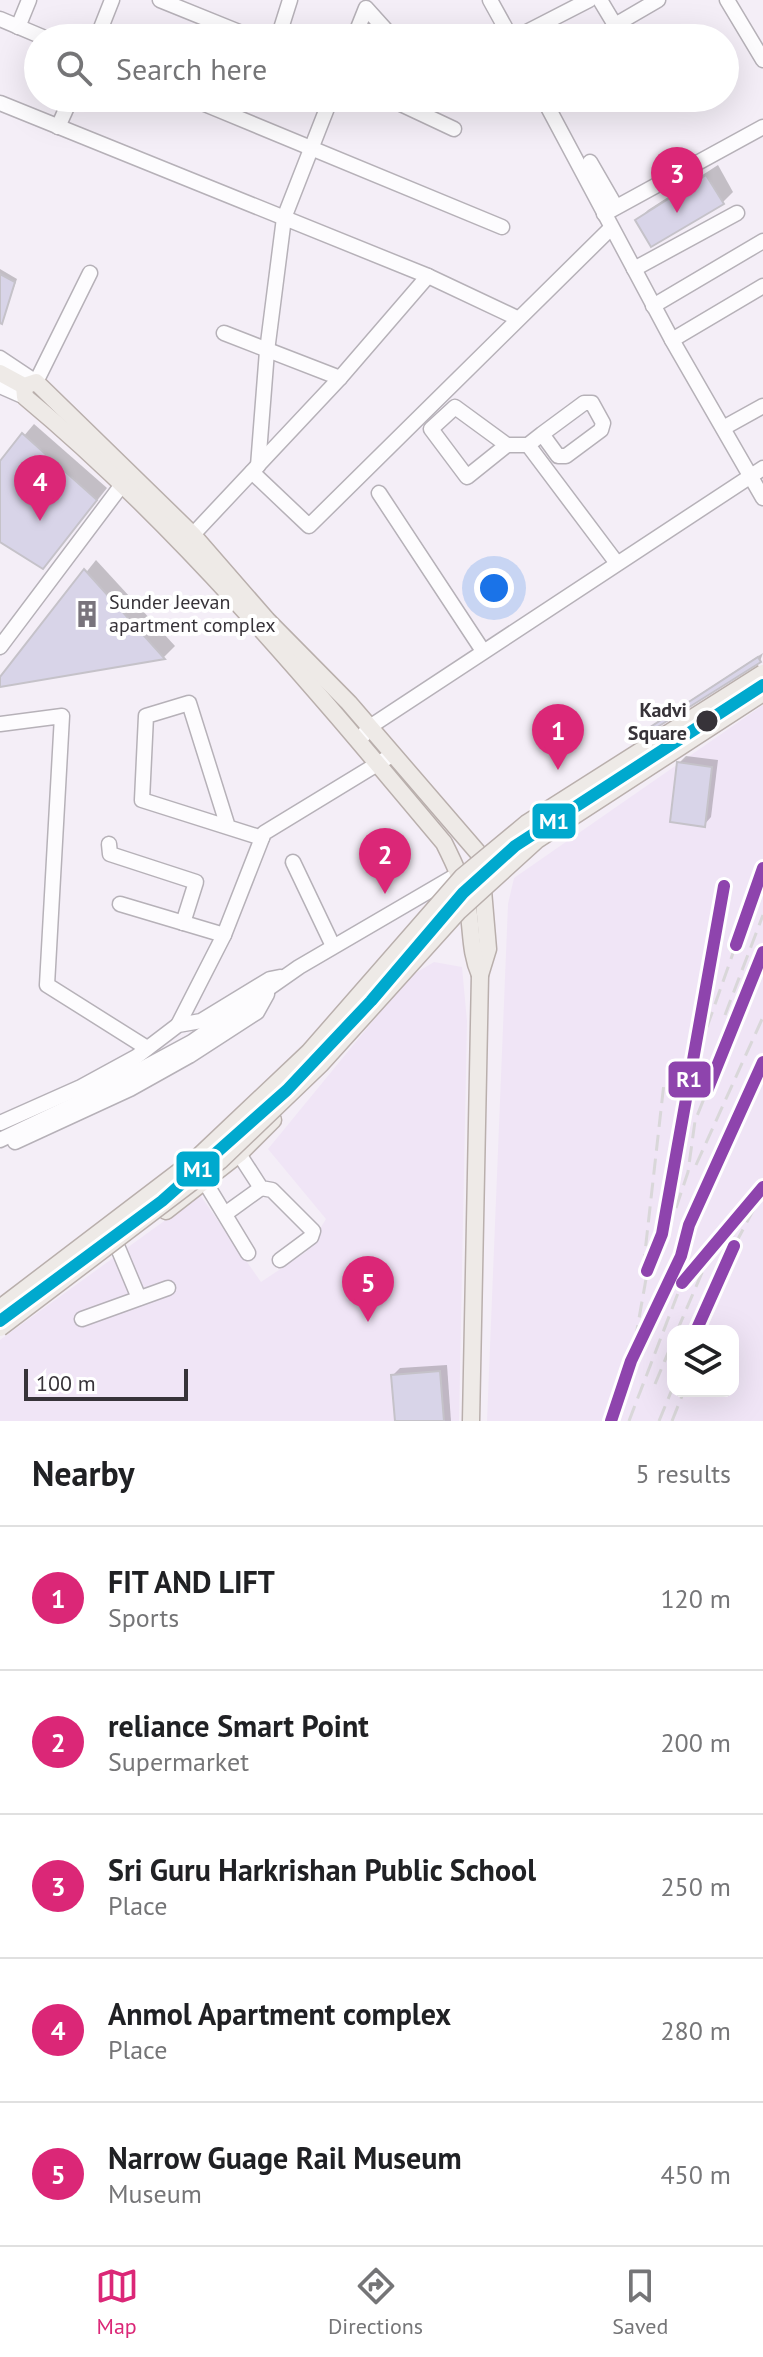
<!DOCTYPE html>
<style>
:root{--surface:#fff;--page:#f2f2f2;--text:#202124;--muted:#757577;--line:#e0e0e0;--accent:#db2777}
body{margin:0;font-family:"PT Sans",sans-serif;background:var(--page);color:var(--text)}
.controls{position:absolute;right:24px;bottom:24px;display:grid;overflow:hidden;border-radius:16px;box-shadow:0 8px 32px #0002}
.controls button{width:72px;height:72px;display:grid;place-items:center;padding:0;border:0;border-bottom:2px solid var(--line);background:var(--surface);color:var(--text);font:40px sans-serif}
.scale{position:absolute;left:24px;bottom:20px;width:164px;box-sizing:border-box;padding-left:8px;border:4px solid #373339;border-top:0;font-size:22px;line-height:28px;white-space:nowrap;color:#373339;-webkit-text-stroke:6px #fff;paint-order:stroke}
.you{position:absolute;left:494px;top:588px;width:28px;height:28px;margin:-20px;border:6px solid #fff;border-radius:50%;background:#1a73e8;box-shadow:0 0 0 12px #1a73e833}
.badge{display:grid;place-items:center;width:52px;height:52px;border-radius:50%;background:var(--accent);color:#fff;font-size:26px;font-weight:700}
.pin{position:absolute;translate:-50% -66px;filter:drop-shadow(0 2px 4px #0008)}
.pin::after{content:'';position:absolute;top:42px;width:28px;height:24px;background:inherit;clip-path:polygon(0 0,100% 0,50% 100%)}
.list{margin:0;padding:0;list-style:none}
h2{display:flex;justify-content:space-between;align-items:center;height:104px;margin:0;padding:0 32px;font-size:34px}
h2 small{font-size:26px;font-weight:400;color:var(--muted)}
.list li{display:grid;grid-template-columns:52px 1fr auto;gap:24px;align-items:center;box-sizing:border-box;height:144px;padding:0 32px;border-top:2px solid var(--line)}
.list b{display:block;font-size:30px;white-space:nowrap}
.list p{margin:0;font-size:26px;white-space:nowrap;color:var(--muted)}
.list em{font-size:26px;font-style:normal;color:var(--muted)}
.icon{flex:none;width:44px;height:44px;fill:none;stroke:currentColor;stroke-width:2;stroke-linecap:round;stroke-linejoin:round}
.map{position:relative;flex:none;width:763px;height:1421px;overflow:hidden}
.search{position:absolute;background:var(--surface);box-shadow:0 8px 32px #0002;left:24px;right:24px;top:24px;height:88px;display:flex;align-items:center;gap:20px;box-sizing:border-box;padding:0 28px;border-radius:44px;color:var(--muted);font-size:30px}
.sheet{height:824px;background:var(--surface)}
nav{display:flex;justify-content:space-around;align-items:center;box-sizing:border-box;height:112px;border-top:2px solid var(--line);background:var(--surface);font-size:22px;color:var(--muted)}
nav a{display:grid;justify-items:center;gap:4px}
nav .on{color:var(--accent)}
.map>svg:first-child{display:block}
.built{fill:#f0e5f6;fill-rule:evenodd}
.shadow{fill:#0003}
.building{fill:#d8d4e8;stroke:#c5c2c9;stroke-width:2}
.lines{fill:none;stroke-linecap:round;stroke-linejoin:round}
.minor-casing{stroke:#b6b1b8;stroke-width:17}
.major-casing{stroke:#b9afac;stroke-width:19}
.minor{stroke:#fdfcfe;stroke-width:14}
.major{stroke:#eeeae7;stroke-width:16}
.rail{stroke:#d9d7d9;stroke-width:3;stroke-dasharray:16 8;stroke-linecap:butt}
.major-bridge-casing{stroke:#b9afac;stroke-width:19;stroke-linecap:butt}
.major-bridge{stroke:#eeeae7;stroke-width:16}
.rail-1-casing{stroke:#fff;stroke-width:18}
.rail-1{stroke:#8e44ad;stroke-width:12}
.metro-1-casing{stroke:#fff;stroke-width:18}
.metro-1{stroke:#00a9ce;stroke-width:12}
.stop-dot{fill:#373339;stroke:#fff;stroke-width:3}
.labels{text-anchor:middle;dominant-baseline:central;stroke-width:8;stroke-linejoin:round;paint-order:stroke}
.poi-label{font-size:20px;fill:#373339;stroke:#fff;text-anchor:start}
.stop-label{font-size:20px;font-weight:bold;fill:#373339;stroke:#fff;text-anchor:end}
.line-badge{stroke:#fff;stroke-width:3}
.badge-label{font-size:22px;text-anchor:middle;font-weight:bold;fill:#fff}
</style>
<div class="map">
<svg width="763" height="1421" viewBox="0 0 763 1421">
<rect width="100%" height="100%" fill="#f4eef7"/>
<g class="built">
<path d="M 763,705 L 763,1421 L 487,1421 L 508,904 L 514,878 ZM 673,1331 L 733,1331 L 733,1391 L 673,1391 Z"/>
<polygon points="434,962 462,967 467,1021 459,1421 0,1421 0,1340 200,1195 261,1282 306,1252 326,1219 268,1149 409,977"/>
</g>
<g class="shadow">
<polygon points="718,165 733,192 722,203 637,221 648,210"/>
<polygon points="0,269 17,279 0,325"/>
<polygon points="34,424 107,488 54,555 0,538 0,464"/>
<polygon points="96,560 175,646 164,657 0,685 0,680"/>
<polygon points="763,653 760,661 641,735 648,728"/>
<polygon points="686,756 718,760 711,817 704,825 679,763"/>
<polygon points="447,1365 451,1421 397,1421 393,1375 400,1368"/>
</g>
<g class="building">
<polygon points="706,175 724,204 651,247 635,220"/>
<polygon points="0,274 15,282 2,324 0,323"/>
<polygon points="22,433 97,500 43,569 0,542 0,461"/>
<polygon points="84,569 165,659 0,687 0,677"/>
<polygon points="758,657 761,662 640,738 638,735"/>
<polygon points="677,762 712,767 705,827 670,822"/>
<polygon points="440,1371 444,1421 395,1421 391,1375"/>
</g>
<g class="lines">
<g class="minor-casing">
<g id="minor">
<polyline points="160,0 254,38"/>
<polyline points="490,0 511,38"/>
<polyline points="600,0 615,25 658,0"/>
<polyline points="727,0 763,60"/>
<polyline points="0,19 45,38"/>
<polyline points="18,27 29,0"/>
<polyline points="97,38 112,0"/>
<polyline points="278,38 290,0"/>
<polyline points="354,38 366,8 393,38"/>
<polyline points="515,38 589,0"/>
<polyline points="190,98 502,227"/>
<polyline points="388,98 454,129"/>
<polyline points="543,98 672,340 763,498"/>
<polyline points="0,103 428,276 340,378 185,543"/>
<polyline points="58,127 71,98"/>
<polyline points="590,162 616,207"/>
<polyline points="604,214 763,127"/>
<polyline points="634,269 737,213"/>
<polyline points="428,276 517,318"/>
<polyline points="653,306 763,241"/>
<polyline points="224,333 340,378"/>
<polyline points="672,340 763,286"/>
<polyline points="0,358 36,382 90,273"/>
<polyline points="0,386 25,397"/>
<polyline points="725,427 763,406"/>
<polyline points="507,445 455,407 431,429 467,477 507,445 528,445 542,434 558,456 566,456 601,430 603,423 592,403 584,403 542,434"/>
<polyline points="528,445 616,562"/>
<polyline points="258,466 267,351 284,218 331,98"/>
<polyline points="252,472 309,526 611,228"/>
<polyline points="379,493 483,651"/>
<polyline points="0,647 121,486"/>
<polyline points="0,724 62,716 47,985 147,1048"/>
<polyline points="363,736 368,728 763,468"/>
<polyline points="228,827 189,703 146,716 142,800 262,838"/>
<polyline points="109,844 110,854 196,882 183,923"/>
<polyline points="293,862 333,946"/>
<polyline points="120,904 224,935"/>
<polyline points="178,1025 224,935 264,833 392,755"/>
<polyline points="0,1123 81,1087 136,1057 178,1025 201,1021 270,979 280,977"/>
<polyline points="0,1140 88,1098 192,1042 299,967 460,873"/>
<polyline points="15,1142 130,1089 189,1056 257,1012 267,994"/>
<polyline points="239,1154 261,1188 272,1190 313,1231 311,1237 280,1260"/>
<polyline points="205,1182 248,1253"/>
<polyline points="225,1214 261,1188"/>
<polyline points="118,1248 139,1298"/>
<polyline points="82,1319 168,1288"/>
</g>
</g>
<g class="major-casing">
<g id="major">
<polyline points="0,373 24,386 36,382 193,535 267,620 349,703 480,855 488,949 480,975 471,1421"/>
<path d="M 24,386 L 25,397 C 179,525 315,689 444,843 C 455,865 464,884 468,908 C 472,932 470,952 480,975"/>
<polyline points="166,1211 239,1154 273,1120"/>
</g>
</g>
<use href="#minor" class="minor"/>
<use href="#major" class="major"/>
<g class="rail">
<polyline points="725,1015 763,915"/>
<polyline points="707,1027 763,868"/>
<polyline points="696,1165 763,1017"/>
<polyline points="676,1208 688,1172 695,1121 763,952"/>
<polyline points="643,1270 664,1083"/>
<polyline points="647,1271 662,1234 724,886"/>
<polyline points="677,1331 707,1261"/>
<polyline points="696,1331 723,1267 756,1205"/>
<polyline points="635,1341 649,1262"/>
<polyline points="655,1384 673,1341"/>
<polyline points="611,1421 631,1361 681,1256 689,1225 763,1062"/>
<polyline points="629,1421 683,1280 763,1187"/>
<polyline points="659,1421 673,1387"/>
<polyline points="672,1421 684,1391"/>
</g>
<g class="major-bridge-casing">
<g id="major-bridge">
<polyline points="0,1308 198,1157 309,1052 462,877 527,823 763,673"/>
<polyline points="0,1328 220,1161 321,1064 459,911 537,840 763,693"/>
</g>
</g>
<use href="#major-bridge" class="major-bridge"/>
<g class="rail-1-casing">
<g id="rail-1">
<polyline points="736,945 763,868"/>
<polyline points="707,1091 763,952"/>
<polyline points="647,1271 662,1234 724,886"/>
<polyline points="682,1283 763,1187"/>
<polyline points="696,1331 734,1246"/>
<polyline points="611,1421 631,1361 681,1256 689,1225 763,1062"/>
</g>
</g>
<use href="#rail-1" class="rail-1"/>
<g class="metro-1-casing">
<polyline id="metro-1" points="0,1321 162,1201 287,1090 371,1001 463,893 515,846 763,685"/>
</g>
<use href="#metro-1" class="metro-1"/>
</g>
<defs>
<g id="building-bare" transform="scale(2.16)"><path d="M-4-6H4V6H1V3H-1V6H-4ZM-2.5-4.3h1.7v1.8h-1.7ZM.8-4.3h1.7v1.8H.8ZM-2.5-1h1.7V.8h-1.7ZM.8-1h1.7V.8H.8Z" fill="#79747c" stroke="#fff" stroke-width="2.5" paint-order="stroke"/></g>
</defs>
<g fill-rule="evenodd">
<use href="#building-bare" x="87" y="614"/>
</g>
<circle class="stop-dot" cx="707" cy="721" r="12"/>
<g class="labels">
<g class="poi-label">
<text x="109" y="602">Sunder Jeevan<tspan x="109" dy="23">apartment complex</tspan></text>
</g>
<g class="stop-label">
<text x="687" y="710">Kadvi<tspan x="687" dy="23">Square</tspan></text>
</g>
</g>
<g class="line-badge">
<rect x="531" y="802" width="46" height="38" rx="8" fill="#00a9ce"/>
<rect x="667" y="1060" width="45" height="39" rx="8" fill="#8e44ad"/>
<rect x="175" y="1150" width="46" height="38" rx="8" fill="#00a9ce"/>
</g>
<g class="badge-label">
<text x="554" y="829">M1</text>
<text x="689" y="1087">R1</text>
<text x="198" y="1177">M1</text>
</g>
</svg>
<div class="controls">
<button><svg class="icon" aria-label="layers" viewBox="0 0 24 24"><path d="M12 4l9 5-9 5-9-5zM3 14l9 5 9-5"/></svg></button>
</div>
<div class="scale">100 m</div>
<div class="you"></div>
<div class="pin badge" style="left:558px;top:770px">1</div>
<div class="pin badge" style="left:385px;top:894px">2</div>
<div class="pin badge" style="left:677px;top:213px">3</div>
<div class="pin badge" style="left:40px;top:521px">4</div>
<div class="pin badge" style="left:368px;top:1322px">5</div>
<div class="search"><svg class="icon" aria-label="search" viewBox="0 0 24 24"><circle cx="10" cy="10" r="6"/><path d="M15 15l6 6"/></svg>Search here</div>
</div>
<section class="sheet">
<h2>Nearby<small>5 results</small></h2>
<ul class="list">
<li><span class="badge">1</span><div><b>FIT AND LIFT</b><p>Sports</p></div><em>120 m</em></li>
<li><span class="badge">2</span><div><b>reliance Smart Point</b><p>Supermarket</p></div><em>200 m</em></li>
<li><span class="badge">3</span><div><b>Sri Guru Harkrishan Public School</b><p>Place</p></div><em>250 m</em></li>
<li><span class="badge">4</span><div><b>Anmol Apartment complex</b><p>Place</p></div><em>280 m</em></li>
<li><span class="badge">5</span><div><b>Narrow Guage Rail Museum</b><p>Museum</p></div><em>450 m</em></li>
</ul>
</section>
<nav>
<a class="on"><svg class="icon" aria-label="map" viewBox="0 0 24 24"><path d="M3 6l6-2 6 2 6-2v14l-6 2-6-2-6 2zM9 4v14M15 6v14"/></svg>Map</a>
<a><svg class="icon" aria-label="directions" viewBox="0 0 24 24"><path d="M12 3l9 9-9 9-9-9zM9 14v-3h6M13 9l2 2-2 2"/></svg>Directions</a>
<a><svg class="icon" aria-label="saved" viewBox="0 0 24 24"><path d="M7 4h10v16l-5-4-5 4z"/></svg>Saved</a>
</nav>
